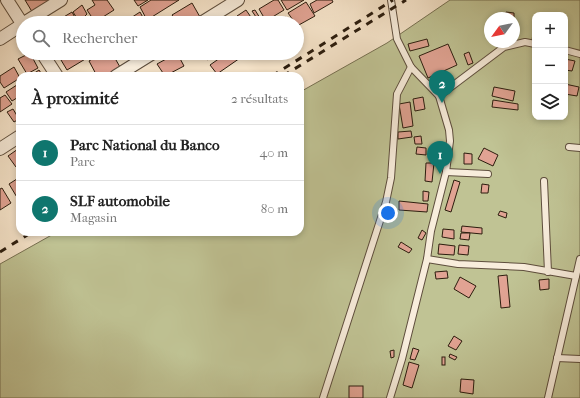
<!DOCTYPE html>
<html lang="fr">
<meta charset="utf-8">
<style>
:root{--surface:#fff;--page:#f2f2f2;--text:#222;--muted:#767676;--line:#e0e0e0;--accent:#0f766e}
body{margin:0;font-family:"IM FELL French Canon",serif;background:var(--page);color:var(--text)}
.controls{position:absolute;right:12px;top:12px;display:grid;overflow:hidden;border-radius:8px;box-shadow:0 2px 6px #0003}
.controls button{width:36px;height:36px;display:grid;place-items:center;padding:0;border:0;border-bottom:1px solid var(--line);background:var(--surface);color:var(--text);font:20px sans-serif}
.compass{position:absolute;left:484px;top:12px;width:36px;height:36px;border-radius:50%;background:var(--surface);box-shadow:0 2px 6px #0003;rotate:237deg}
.you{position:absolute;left:388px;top:213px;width:14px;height:14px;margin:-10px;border:3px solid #fff;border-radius:50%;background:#1a73e8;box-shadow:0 0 0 6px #1a73e833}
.badge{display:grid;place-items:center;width:26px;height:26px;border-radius:50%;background:var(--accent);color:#fff;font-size:13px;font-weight:700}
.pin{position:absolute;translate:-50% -33px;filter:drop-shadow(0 1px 2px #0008)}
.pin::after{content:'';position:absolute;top:21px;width:14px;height:12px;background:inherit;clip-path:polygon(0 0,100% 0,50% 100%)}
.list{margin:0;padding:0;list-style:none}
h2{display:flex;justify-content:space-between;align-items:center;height:52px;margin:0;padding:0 16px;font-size:17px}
h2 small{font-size:13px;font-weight:400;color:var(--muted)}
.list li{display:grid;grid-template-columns:26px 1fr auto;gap:12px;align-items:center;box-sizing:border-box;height:56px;padding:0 16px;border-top:1px solid var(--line)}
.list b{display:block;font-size:15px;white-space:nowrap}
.list p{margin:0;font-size:13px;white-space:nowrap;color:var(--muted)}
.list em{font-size:13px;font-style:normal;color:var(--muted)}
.icon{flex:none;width:22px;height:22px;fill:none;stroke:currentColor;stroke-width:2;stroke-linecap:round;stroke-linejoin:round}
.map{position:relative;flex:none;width:580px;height:398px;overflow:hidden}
.search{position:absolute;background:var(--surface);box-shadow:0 2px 6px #0003;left:16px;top:16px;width:288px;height:44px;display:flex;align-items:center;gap:10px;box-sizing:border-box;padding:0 14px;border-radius:22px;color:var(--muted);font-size:15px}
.panel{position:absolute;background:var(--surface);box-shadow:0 2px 6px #0003;left:16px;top:72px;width:288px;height:164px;border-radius:12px}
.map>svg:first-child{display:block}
.green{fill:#c0c394;stroke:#767051;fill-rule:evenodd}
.building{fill:#e1a393;stroke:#2c1d0e}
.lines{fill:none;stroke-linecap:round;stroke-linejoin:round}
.lane-casing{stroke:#5e4e3d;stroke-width:8}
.street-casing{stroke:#5e4e3d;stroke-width:14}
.lane{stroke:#f8eddc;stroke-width:6}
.street{stroke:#f8eddc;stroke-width:12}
.rail{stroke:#2c1d0e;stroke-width:3;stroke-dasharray:7 7;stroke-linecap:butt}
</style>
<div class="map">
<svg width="580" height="398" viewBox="0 0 580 398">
<rect width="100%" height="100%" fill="#f5e3c9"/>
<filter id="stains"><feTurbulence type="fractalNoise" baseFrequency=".005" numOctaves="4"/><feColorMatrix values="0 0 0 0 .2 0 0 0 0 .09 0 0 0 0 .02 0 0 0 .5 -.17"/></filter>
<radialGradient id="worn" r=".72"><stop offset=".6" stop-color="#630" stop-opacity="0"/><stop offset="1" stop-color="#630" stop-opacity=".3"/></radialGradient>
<path class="green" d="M 450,0 L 580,0 L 580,398 L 0,398 L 0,264 L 57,232 L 300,232 L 300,92 L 387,43 ZM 535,15 L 565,15 L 565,117 L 535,117 ZM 490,18 L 514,18 L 514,42 L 490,42 Z"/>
<g class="building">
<polygon points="25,0 59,0 34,15"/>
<polygon points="92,0 107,0 114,10 95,22 87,10 95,5"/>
<polygon points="134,0 148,0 138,6"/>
<polygon points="151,0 179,0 147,20 140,7"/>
<polygon points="274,0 278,0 284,10 266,21 259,9"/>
<polygon points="281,0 304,0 287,10"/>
<polygon points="317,0 332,0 333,2 314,13 310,4"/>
<polygon points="306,2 315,16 297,26 297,23 295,23 288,13"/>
<polygon points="192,3 200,17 190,23 178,23 172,15"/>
<polygon points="82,5 87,14 85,16 91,23 80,23 73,12"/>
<polygon points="246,10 255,23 241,23 237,16"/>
<polygon points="255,10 263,23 260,23 252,11"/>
<polygon points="72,12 78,23 65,23 62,18"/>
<polygon points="140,12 146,23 123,23"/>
<polygon points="506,12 514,13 514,18 506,18"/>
<polygon points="494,15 503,15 503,18 493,18"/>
<polygon points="286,17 290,23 276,23"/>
<polygon points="533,31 535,31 535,43 532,42"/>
<polygon points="427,39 429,46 410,51 408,44"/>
<polygon points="448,44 457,65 428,78 419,56"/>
<polygon points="469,52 473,63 468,65 464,54"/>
<polygon points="30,53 38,68 27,74 18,59"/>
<polygon points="51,53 61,53 54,57"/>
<polygon points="72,53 84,53 87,58 67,70 61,60"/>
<polygon points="85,53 98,53 94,56 87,56"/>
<polygon points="102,53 112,53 120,67 107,76 97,76 89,61"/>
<polygon points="126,53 135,53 129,57"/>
<polygon points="177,53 184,66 165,76 157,64"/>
<polygon points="203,53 217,53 207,60"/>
<polygon points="227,53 241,53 243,56 217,74 210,65"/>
<polygon points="243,53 252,53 246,57"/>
<polygon points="565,59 575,61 572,71 565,70"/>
<polygon points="14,67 20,78 4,88 0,82 0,76"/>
<polygon points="39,70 43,76 30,76"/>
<polygon points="20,83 20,96 12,101 6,92"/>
<polygon points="565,84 579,87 577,96 565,94"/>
<polygon points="494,87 515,91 513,101 492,96"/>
<polygon points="5,95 12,104 0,112 0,98"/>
<polygon points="423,97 425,109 415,111 413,99"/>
<polygon points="493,100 518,104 518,110 492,107"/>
<polygon points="410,102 413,126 403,128 399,104"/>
<polygon points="13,109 19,119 14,122 7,112"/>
<polygon points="411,131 412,137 398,139 398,132"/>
<polygon points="421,136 422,144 415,144 414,137"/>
<polygon points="417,147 426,148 426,155 416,154"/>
<polygon points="484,148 498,155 493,166 478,159"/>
<polygon points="18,149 20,164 16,167 8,156"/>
<polygon points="464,153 472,154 472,164 464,164"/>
<polygon points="426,163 434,163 432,182 425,181"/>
<polygon points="20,177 20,197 18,199 9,184"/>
<polygon points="454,180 460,182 451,212 445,210"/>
<polygon points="482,184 489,185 488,193 481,193"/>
<polygon points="2,188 11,203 0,210 0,189"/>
<polygon points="423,191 429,192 428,201 423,201"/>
<polygon points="399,201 428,204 427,212 399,210"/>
<polygon points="500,211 507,213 506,218 498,215"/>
<polygon points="462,226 482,228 482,234 461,232"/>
<polygon points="443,229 454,230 454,239 442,237"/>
<polygon points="422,230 426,233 422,240 418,238"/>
<polygon points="461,233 470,233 469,240 460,239"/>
<polygon points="401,242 412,249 409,253 398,247"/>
<polygon points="439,244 455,246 454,255 438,254"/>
<polygon points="459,245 469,246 468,255 458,254"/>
<polygon points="447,271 448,278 436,279 435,272"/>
<polygon points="507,275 510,307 501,308 498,276"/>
<polygon points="460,277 476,286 469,298 454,289"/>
<polygon points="549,279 549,289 540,290 539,280"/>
<polygon points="454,336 462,341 456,350 448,346"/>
<polygon points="413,348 419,350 415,360 410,359"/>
<polygon points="394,350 394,357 391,358 390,351"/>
<polygon points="450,354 457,357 455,360 449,357"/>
<rect x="442" y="357" width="3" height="8"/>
<polygon points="409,362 419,365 412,388 403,385"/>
<polygon points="461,379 474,380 473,394 460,392"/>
<rect x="349" y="386" width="14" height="12"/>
</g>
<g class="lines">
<g class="lane-casing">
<g id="lane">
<polyline points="565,50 580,54"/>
<polyline points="439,96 504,47 525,42 535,44"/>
<polyline points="569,147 580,148"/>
<polyline points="446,172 488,174"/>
<polyline points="544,181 548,272"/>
<polyline points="427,259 458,264 524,267 576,276"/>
<polyline points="557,358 580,359"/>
<polyline points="323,398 386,202 391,178 397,94 411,67"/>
<polyline points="390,398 402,359 427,259 431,231 446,172 450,141 449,130 439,96 411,67 397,39 391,0"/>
<polyline points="548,398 580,259"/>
</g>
</g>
<g class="street-casing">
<g id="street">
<polyline points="7,0 23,25"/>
<polyline points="24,23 61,0"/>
<polyline points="201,23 238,0"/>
<polyline points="0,39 23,24"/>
<polyline points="42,53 57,76"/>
<polyline points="116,76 153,53"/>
<polyline points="0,149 20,136"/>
</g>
</g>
<use href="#lane" class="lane"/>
<use href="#street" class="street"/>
<g class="rail">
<polyline points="272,76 393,0"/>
<polyline points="283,76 406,0"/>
<polyline points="0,252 32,232"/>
</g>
</g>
<rect width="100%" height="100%" filter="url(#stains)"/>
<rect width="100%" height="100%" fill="url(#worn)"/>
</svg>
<div class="controls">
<button>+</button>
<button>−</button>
<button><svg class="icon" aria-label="layers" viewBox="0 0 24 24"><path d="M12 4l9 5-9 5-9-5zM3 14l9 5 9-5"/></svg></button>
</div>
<svg class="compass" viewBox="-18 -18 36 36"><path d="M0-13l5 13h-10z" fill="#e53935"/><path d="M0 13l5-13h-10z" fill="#767676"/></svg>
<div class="you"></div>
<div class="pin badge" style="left:440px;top:174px">1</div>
<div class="pin badge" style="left:442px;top:103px">2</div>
<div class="search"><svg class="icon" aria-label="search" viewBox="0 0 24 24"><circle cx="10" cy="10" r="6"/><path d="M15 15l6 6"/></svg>Rechercher</div>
<section class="panel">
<h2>À proximité<small>2 résultats</small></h2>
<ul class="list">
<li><span class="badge">1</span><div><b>Parc National du Banco</b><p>Parc</p></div><em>40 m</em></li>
<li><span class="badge">2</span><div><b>SLF automobile</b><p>Magasin</p></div><em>80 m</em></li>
</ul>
</section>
</div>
